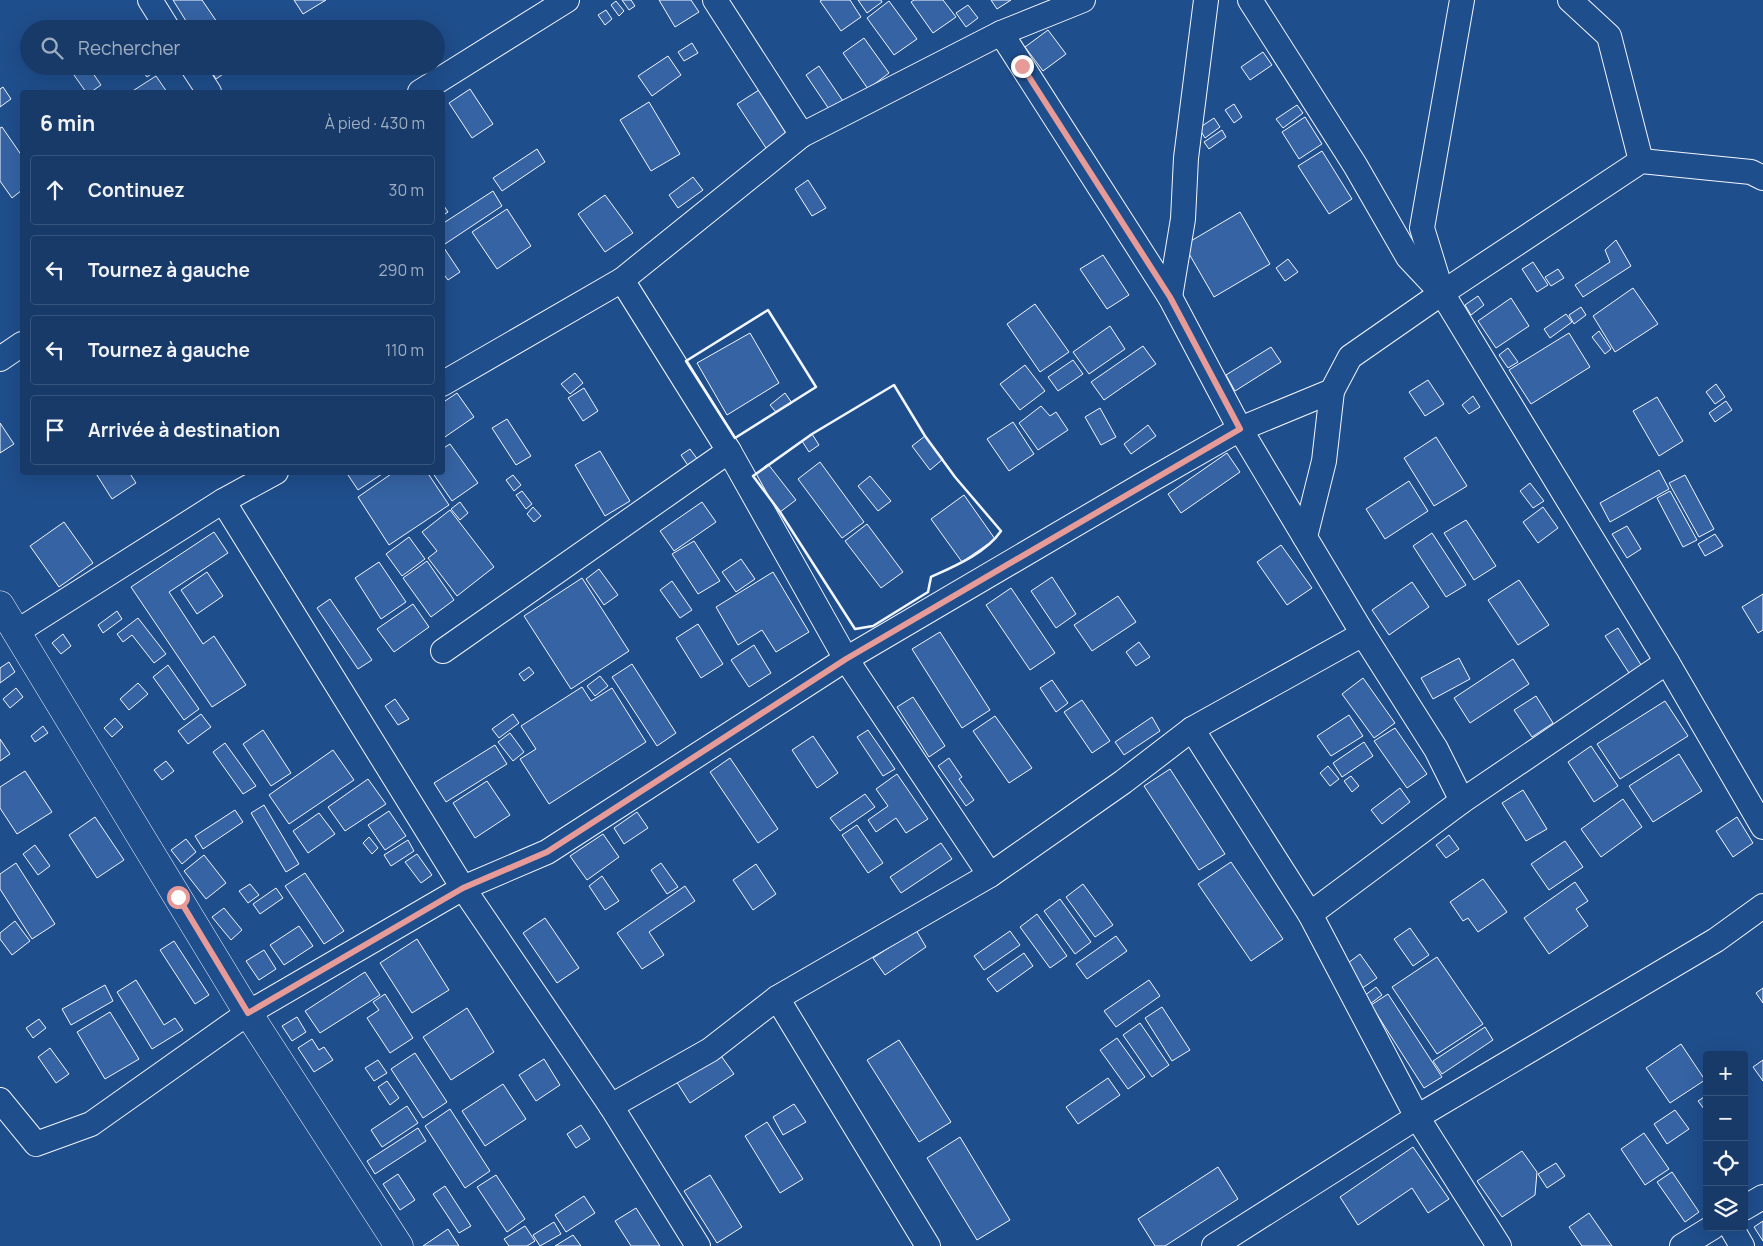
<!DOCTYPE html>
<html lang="fr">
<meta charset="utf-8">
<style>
:root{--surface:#173a69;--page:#244571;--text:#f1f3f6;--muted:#9eadc0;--line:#36547d}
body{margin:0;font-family:Manrope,sans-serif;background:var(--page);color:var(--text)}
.controls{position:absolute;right:15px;bottom:15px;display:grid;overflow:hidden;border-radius:5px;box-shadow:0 5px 20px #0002}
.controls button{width:45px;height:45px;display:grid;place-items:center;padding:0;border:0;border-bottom:1px solid var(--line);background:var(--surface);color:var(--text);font:25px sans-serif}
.stop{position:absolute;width:15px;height:15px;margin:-11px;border:4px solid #e69b98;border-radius:50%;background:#fff}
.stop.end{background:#e69b98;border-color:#fff;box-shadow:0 1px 5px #0008}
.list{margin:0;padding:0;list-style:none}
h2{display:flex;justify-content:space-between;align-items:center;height:65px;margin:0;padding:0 20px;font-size:21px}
h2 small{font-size:16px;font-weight:400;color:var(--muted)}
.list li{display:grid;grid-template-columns:32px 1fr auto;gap:15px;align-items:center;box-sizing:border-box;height:70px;margin:0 10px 10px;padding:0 10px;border:1px solid var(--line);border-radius:5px}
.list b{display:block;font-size:19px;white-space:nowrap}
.list em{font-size:16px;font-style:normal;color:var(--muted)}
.icon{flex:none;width:28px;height:28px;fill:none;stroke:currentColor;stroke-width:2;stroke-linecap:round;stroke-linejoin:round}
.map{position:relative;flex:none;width:1763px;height:1246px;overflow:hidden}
.search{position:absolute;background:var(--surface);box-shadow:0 5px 20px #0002;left:20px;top:20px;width:425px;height:55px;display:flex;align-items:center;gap:12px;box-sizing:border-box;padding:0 18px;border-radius:28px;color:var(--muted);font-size:19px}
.panel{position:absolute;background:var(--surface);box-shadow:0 5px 20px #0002;left:20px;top:90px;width:425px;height:385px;border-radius:5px}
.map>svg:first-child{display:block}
.building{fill:#3563a3;stroke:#f2f6ff}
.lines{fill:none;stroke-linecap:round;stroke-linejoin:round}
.minor-casing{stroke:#f2f6ff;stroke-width:26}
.tertiary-casing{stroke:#f2f6ff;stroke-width:29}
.minor{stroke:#1f4e8c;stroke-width:24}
.tertiary{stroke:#1f4e8c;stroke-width:28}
.wall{stroke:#f2f6ff;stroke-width:2.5}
.route{stroke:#e69b98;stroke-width:6}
</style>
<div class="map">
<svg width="1763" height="1246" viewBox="0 0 1763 1246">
<rect width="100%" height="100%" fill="#1f4e8c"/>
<g class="building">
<polygon points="173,0 202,0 219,25 213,29 191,29"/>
<polygon points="294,0 326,0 303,14"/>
<polygon points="622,0 631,0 635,6 629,10"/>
<polygon points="659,0 691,0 699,12 675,27"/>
<polygon points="822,0 850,0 861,17 841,31 820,1"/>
<polygon points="858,0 881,0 882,2 867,13"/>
<polygon points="914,0 943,0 956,17 933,33 911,2"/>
<polygon points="991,0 1011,0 997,9"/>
<polygon points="616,1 624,11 619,16 611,5"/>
<polygon points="889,1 917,39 894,55 867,18"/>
<polygon points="968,5 978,18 966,27 956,13"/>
<polygon points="606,10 612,19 605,25 598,15"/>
<polygon points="1048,30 1066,54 1043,71 1025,47"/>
<polygon points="864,38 889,73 868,89 843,53"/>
<polygon points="692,43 698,53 684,61 678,52"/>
<polygon points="1263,52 1272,65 1250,80 1241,67"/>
<polygon points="668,56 681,75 652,96 638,76"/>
<polygon points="72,66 88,66 101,85 91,92 86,92 69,68"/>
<polygon points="139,66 162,66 147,77"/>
<polygon points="208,66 235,66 216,79"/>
<polygon points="819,66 845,104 831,112 806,75"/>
<polygon points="156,76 167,92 131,92"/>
<polygon points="3,87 11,99 0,107 0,89"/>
<polygon points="470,89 493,124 472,138 449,103"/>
<polygon points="759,90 789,138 768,151 737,104"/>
<polygon points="649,102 680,154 651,171 620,120"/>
<polygon points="1234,104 1242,117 1234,123 1225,110"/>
<polygon points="1297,105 1303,113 1283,128 1276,119"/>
<polygon points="1305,117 1322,144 1299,159 1282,132"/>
<polygon points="1214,118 1220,127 1205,138 1199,128"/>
<polygon points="2,127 22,156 22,190 12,198 0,181 0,128"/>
<polygon points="1222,130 1226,137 1209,149 1204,142"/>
<polygon points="537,149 545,162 502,191 493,178"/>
<polygon points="1322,151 1352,199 1329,214 1298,166"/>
<polygon points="693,177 703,190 678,208 669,195"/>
<polygon points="808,180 826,208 812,216 795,189"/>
<polygon points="493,191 502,206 445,244 442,239 442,224"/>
<polygon points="605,195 633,233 605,252 578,214"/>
<polygon points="442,203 448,212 442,216"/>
<polygon points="507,209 531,246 497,269 472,232"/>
<polygon points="1240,212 1270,264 1214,297 1184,245"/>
<polygon points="1616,240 1631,266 1583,297 1575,285 1610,262 1605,250"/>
<polygon points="442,245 460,272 448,280 442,272"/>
<polygon points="1103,255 1129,295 1107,309 1080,269"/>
<polygon points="1288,259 1298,272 1285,281 1276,268"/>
<polygon points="1533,262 1548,285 1537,292 1522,269"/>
<polygon points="1558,269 1564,278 1551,286 1545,277"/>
<polygon points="1633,288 1658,324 1615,352 1593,316"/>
<polygon points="1478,296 1484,305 1471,315 1465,305"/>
<polygon points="1511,298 1529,326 1496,348 1478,321"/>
<polygon points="1035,304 1069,352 1040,372 1007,324"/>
<polygon points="1581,307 1586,315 1574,324 1569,315"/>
<polygon points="1566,314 1572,322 1550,338 1544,329"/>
<polygon points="1110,326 1125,349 1089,374 1073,352"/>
<polygon points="1599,331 1611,349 1605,354 1592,337"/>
<polygon points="750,333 779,383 727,415 697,363"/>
<polygon points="1569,333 1590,367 1531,404 1509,370"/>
<polygon points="1143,346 1156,364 1104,400 1091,382"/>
<polygon points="1271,347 1281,362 1235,391 1226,375"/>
<polygon points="1508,348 1518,362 1508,368 1499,355"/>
<polygon points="1073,360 1083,374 1058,391 1048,377"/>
<polygon points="1025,365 1045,391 1020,410 1000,384"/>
<polygon points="575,373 583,383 570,394 561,384"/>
<polygon points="1428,380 1444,404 1425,416 1409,392"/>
<polygon points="1716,384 1725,397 1715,404 1706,392"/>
<polygon points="584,388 598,411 583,421 568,398"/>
<polygon points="457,393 474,417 442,439 442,403"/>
<polygon points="785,393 792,403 776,412 770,405"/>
<polygon points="1473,396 1480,407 1469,414 1462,405"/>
<polygon points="1657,397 1683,441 1659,456 1633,411"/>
<polygon points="1726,401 1732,410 1715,422 1709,413"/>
<polygon points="1041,406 1050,416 1056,412 1068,430 1038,450 1019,423"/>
<polygon points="1100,408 1116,437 1101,445 1085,417"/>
<polygon points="507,419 531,456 516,465 492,428"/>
<polygon points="1013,422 1034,454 1009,471 987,439"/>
<polygon points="0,423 14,444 0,453"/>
<polygon points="1148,425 1156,436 1131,454 1124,444"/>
<polygon points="812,434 819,445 809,452 802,441"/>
<polygon points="925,436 943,459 930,470 912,446"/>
<polygon points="1436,437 1467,486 1434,506 1404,458"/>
<polygon points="450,444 478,483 452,501 432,472 442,472 442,449"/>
<polygon points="690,449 698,460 689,467 681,455"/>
<polygon points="600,451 630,501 605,516 575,465"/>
<polygon points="1227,453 1240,472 1181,513 1168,494"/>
<polygon points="820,462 864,522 842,538 798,479"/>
<polygon points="768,464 796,500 780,512 753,476"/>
<polygon points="1659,470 1669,489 1610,522 1600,503"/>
<polygon points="95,472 129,472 136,483 112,499"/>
<polygon points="346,472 385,472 358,490"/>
<polygon points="394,472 427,472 449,505 389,545 358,497"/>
<polygon points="513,475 521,485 514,491 506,480"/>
<polygon points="1685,475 1714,529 1699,537 1669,483"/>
<polygon points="870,476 891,501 878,511 858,486"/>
<polygon points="1409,481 1428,511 1385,539 1366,509"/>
<polygon points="1530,483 1544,501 1533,508 1520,491"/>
<polygon points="522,491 532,504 526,509 516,495"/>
<polygon points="1670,491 1697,540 1683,547 1657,498"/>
<polygon points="964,495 995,539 962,562 931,519"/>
<polygon points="460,502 468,513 460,520 451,509"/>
<polygon points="702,502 716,522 674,551 660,531"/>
<polygon points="533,507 541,516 534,522 527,514"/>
<polygon points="1543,507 1558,528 1538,543 1523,522"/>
<polygon points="450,510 494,567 457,596 428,558 437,551 422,532"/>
<polygon points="1466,520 1496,566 1474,580 1444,533"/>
<polygon points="64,522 93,563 59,587 30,546"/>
<polygon points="867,524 903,572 881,588 845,541"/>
<polygon points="1627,526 1641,549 1627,558 1612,534"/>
<polygon points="214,532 228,553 169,592 203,644 214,636 246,685 212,707 131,587"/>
<polygon points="1432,533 1466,585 1446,597 1413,546"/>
<polygon points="1715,534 1723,546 1705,556 1698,544"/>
<polygon points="409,537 425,559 402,576 386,554"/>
<polygon points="694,541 720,581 698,594 672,554"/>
<polygon points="1281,545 1312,588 1287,605 1257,562"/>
<polygon points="741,559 755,579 736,592 722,572"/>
<polygon points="427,561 454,600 431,617 403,578"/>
<polygon points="379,562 406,602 381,619 355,578"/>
<polygon points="599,569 618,595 604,605 586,579"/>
<polygon points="207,572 223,596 197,614 181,590"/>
<polygon points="773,572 809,632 776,652 762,630 738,645 716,607"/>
<polygon points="1052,577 1076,614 1056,628 1031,591"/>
<polygon points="582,578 629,651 571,689 524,616"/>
<polygon points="1519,580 1549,625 1518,645 1488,600"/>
<polygon points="672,581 692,610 680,618 660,590"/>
<polygon points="1412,582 1429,607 1389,635 1372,610"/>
<polygon points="1011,588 1055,653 1030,670 986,605"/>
<polygon points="1763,594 1763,630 1758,633 1742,607"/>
<polygon points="1118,596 1136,622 1092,651 1074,625"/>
<polygon points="330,599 372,660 358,669 317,608"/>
<polygon points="413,604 429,627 394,652 377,629"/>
<polygon points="117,611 122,619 103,633 98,625"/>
<polygon points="138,618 166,654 154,663 132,635 123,642 117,634"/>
<polygon points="698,624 723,664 701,678 676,638"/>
<polygon points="1618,628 1643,668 1631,676 1605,636"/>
<polygon points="940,632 990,710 962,728 912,649"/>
<polygon points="63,634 71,646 61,654 52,643"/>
<polygon points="1139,642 1150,657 1136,666 1126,652"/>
<polygon points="754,645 771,673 749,687 731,660"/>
<polygon points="1459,658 1470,679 1433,699 1421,678"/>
<polygon points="1513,659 1529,684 1470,723 1454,698"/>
<polygon points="9,662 15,672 0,683 0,668"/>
<polygon points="632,664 676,733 657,746 612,677"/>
<polygon points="168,665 199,709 184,720 153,677"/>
<polygon points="529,667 534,673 524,681 519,674"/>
<polygon points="600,676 608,686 595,696 587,686"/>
<polygon points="1363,678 1395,723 1374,738 1342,694"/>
<polygon points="1052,680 1068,703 1056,712 1040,688"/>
<polygon points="138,683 148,694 129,710 120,699"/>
<polygon points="582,687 591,701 612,688 646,742 549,804 520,759 536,749 521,726"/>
<polygon points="16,688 23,697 10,708 3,699"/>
<polygon points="1536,696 1553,723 1532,737 1514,710"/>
<polygon points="913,697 945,746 929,757 897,707"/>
<polygon points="395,699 409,719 398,725 385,706"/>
<polygon points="1082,700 1110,741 1092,753 1064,712"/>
<polygon points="1665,701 1688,736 1620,779 1597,744"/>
<polygon points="201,714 211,727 188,744 178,731"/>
<polygon points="513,714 519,723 499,738 492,729"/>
<polygon points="1349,715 1363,736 1331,756 1317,736"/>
<polygon points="995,716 1032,768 1009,783 973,731"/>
<polygon points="1152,717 1160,731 1124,755 1115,742"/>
<polygon points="115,718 123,727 112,737 104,728"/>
<polygon points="43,726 48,733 35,742 31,736"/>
<polygon points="1395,728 1427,774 1407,788 1374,741"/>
<polygon points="263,730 291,773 271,786 243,744"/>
<polygon points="868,730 895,769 883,776 857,737"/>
<polygon points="510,733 524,752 513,761 498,742"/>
<polygon points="813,736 838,773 817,788 792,750"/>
<polygon points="0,739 10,754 0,761"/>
<polygon points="1364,742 1373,756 1342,777 1333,763"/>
<polygon points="225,743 256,786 243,794 213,752"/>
<polygon points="495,745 507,764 446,802 434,783"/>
<polygon points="1591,746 1618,786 1594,802 1568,762"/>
<polygon points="333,750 354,780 289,824 269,795"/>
<polygon points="1679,754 1702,791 1653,822 1629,786"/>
<polygon points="730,758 778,829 758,843 710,772"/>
<polygon points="949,758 962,777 959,779 974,800 966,806 938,766"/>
<polygon points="166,761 174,771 162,780 154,770"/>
<polygon points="1328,766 1339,779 1330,786 1320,773"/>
<polygon points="1170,769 1225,854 1199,870 1144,786"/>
<polygon points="25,771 52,812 17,834 0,808 0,787"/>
<polygon points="897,774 928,819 906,833 896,818 876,832 868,820 888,806 876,789"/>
<polygon points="1351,776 1359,786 1352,792 1344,781"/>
<polygon points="368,779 386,804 345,831 328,807"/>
<polygon points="487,781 510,815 475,838 453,803"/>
<polygon points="1400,788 1410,802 1382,824 1371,810"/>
<polygon points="1523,790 1547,829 1526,841 1502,803"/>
<polygon points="865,794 875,807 840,831 830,818"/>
<polygon points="1623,799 1642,827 1601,857 1581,829"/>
<polygon points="264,805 299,864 286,872 251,813"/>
<polygon points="235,810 243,822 203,849 195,836"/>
<polygon points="389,811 406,836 385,850 368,825"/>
<polygon points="637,812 648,828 624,844 614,828"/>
<polygon points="319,813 335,834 308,853 293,831"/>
<polygon points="95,817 124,860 97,878 69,835"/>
<polygon points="1737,817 1753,843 1733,857 1716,831"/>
<polygon points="857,825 883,863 868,873 842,835"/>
<polygon points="603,834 619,857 587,880 570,856"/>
<polygon points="1449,835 1459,849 1446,858 1436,845"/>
<polygon points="369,837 378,848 372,854 363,843"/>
<polygon points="186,839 196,852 182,864 171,850"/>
<polygon points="408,840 414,851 391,866 384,855"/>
<polygon points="1565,841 1583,867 1549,890 1531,864"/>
<polygon points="941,843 952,859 901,893 890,877"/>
<polygon points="35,845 50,866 38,875 23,854"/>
<polygon points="417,854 432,875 421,883 405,862"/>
<polygon points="204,855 226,883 206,899 184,871"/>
<polygon points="1231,862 1283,939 1251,961 1198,884"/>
<polygon points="16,863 55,924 32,939 0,889 0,874"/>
<polygon points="661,863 678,887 667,894 651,870"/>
<polygon points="756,864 776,894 753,910 733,880"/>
<polygon points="305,873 344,931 324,944 285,886"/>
<polygon points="602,876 619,901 605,910 589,886"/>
<polygon points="1483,879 1507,912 1478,932 1468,918 1463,921 1450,902"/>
<polygon points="1575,882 1588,901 1576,909 1588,926 1549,954 1524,918"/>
<polygon points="250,884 259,895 248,903 239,891"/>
<polygon points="1083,884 1113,925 1095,937 1066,897"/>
<polygon points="685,886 695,901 649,932 664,955 642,969 617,933"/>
<polygon points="276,888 283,898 260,914 253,904"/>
<polygon points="1060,899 1091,942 1075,954 1044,911"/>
<polygon points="224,908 242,930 231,940 212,917"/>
<polygon points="1037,914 1067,956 1050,968 1020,927"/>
<polygon points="545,918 579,968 557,983 523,933"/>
<polygon points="15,921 30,941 12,955 0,939 0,933"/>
<polygon points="299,926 313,946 284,965 270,945"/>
<polygon points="1410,928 1429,955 1413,966 1394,939"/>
<polygon points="916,930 926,947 885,975 873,958"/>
<polygon points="1010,931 1020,945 984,970 974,956"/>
<polygon points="1116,936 1127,951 1087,979 1076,964"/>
<polygon points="417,939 449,990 412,1013 380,963"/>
<polygon points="174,941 209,995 195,1004 160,950"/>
<polygon points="264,950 276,969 259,980 246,961"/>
<polygon points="1024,953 1033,966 997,992 987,979"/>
<polygon points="1360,954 1377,978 1361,989 1344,966"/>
<polygon points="1437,957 1483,1024 1437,1054 1392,987"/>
<polygon points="365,972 380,995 320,1033 305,1011"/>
<polygon points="136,980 164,1025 175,1018 183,1030 152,1049 117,992"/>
<polygon points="1149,980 1160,996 1116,1027 1104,1011"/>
<polygon points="105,985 113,1001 71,1025 62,1009"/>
<polygon points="1376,987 1382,995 1370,1004 1364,996"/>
<polygon points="1763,988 1763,1003 1756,993"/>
<polygon points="385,994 413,1038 390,1053 367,1018 379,1010 373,1002"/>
<polygon points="1388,994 1442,1077 1424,1088 1371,1005"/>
<polygon points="1162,1007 1190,1050 1172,1061 1145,1018"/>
<polygon points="467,1008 494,1052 451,1080 423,1037"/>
<polygon points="110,1012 139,1059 105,1079 77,1032"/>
<polygon points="297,1017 306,1032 292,1041 282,1026"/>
<polygon points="39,1019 46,1028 33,1038 26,1028"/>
<polygon points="1140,1023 1169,1065 1152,1077 1123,1035"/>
<polygon points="1485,1027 1493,1040 1442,1074 1433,1061"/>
<polygon points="1117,1038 1145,1077 1128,1089 1100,1050"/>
<polygon points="312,1039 319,1050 324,1047 333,1060 314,1072 298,1048"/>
<polygon points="899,1040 951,1122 919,1142 867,1060"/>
<polygon points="1681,1044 1705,1080 1670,1103 1646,1068"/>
<polygon points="50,1048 69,1074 56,1083 38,1057"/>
<polygon points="415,1053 447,1102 423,1118 391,1069"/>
<polygon points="719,1053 734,1074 690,1103 676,1081"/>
<polygon points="544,1059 560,1085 536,1101 519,1075"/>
<polygon points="378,1060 387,1073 374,1081 365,1068"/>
<polygon points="1763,1060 1763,1081 1753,1067"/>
<polygon points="1108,1078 1120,1095 1078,1124 1066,1107"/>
<polygon points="387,1081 399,1098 390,1105 378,1087"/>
<polygon points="503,1084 526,1119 485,1146 462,1111"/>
<polygon points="1707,1095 1707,1113 1698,1101"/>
<polygon points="794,1104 806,1122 783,1135 773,1117"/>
<polygon points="407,1106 418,1123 382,1147 371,1130"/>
<polygon points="450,1109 490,1171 465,1188 425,1126"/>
<polygon points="1675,1110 1689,1129 1667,1144 1654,1124"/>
<polygon points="767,1122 803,1179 780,1193 745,1136"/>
<polygon points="581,1125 590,1139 576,1148 567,1134"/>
<polygon points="418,1128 426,1141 375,1174 367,1161"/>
<polygon points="1644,1133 1669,1169 1645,1185 1621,1149"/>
<polygon points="960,1137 1010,1220 977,1240 927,1158"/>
<polygon points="1413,1147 1449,1199 1428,1213 1412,1188 1358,1225 1340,1197"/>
<polygon points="1522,1151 1537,1172 1535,1195 1502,1217 1477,1181"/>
<polygon points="1556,1163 1565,1176 1547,1188 1538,1174"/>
<polygon points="1218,1167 1238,1199 1165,1246 1155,1246 1138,1219"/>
<polygon points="1672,1172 1699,1212 1685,1222 1657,1182"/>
<polygon points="398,1174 415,1200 400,1210 383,1184"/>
<polygon points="496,1175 525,1219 507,1232 477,1187"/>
<polygon points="710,1175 742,1227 717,1243 684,1191"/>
<polygon points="445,1186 471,1226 459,1233 433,1194"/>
<polygon points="584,1196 595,1213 566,1232 555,1215"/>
<polygon points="636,1208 660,1246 631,1246 615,1221"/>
<polygon points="1589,1213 1612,1246 1582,1246 1569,1227"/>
<polygon points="1763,1221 1763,1241 1754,1227"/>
<polygon points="554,1222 561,1234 540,1246 533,1235"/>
<polygon points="525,1226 535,1241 527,1246 509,1246 504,1239"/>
<polygon points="448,1229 459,1246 423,1246"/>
<polygon points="573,1235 581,1246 555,1246"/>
</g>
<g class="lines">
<g class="minor-casing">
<g id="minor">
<polyline points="150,0 168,29"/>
<polyline points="715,0 802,135"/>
<polyline points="1250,0 1355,165 1408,257 1438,289"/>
<polyline points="1570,0 1609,36 1641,161"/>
<polyline points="1001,33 1170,297 1240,429 1363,634 1436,749 1462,801"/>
<polyline points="192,66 209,92"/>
<polyline points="420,92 567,0"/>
<polyline points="1763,178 1751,172 1641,161 1442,293 1667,662 1763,827"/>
<polyline points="622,280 729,451 846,659 990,875"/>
<polyline points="1170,297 1183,219 1186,158 1206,0"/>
<polyline points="0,359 22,344"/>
<polyline points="442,384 622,280 802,135 1001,33 1083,0"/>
<polyline points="223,501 463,888 611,1106 698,1246"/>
<polyline points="1305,537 1324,461 1332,391"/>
<polyline points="18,631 223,501 276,472"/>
<polyline points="443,651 729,451"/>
<polyline points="1192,729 1310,914 1417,1117 1499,1246"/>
<polyline points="1310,914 1462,801 1667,662"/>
<polyline points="777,998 928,1246"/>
<polyline points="0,1100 36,1144 91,1124 248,1013 463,888 547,852 846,659 1149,481 1240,429 1332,391 1350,357 1442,293 1422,228 1462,0"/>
<polyline points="611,1106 710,1050 777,998 990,875 1123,782 1192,729 1363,634"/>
<polyline points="1744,1208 1763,1197"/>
<polyline points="1731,1227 1742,1246"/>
<polyline points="1214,1246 1417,1117 1716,940 1763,906"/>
<polyline points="1682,1246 1713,1227"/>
</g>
</g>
<g class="tertiary-casing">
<polyline id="tertiary" points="0,605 248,1013 399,1246"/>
</g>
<use href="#minor" class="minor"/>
<use href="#tertiary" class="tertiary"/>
<g class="wall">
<polygon points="768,310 816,387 735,438 686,361"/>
<path d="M 894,385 L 925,436 L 955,477 L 1001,531 C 986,553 955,566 931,577 L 928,592 L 873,626 L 855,629 L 780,512 L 753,476 L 812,434 Z"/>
</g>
</g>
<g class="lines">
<polyline class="route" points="178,897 248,1013 463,888 547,852 846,659 1240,429 1170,297 1022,66"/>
</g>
</svg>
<div class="controls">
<button>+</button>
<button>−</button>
<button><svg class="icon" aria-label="locate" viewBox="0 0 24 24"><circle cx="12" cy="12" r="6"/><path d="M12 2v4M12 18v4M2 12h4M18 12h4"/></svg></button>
<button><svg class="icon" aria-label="layers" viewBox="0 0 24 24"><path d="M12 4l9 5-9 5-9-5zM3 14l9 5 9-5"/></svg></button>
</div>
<div class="stop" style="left:178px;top:897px"></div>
<div class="stop end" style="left:1022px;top:66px"></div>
<div class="search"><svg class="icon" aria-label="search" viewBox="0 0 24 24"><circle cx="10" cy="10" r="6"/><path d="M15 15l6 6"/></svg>Rechercher</div>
<section class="panel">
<h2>6 min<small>À pied · 430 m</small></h2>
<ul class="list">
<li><svg class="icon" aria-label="ahead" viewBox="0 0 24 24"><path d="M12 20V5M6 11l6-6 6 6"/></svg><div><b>Continuez</b></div><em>30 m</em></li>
<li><svg class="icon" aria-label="left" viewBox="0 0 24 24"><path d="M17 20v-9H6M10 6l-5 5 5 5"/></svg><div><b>Tournez à gauche</b></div><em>290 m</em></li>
<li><svg class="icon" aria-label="left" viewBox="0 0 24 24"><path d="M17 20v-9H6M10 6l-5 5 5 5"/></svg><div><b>Tournez à gauche</b></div><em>110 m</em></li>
<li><svg class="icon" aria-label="arrive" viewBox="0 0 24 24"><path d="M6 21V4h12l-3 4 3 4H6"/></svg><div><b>Arrivée à destination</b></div></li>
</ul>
</section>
</div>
